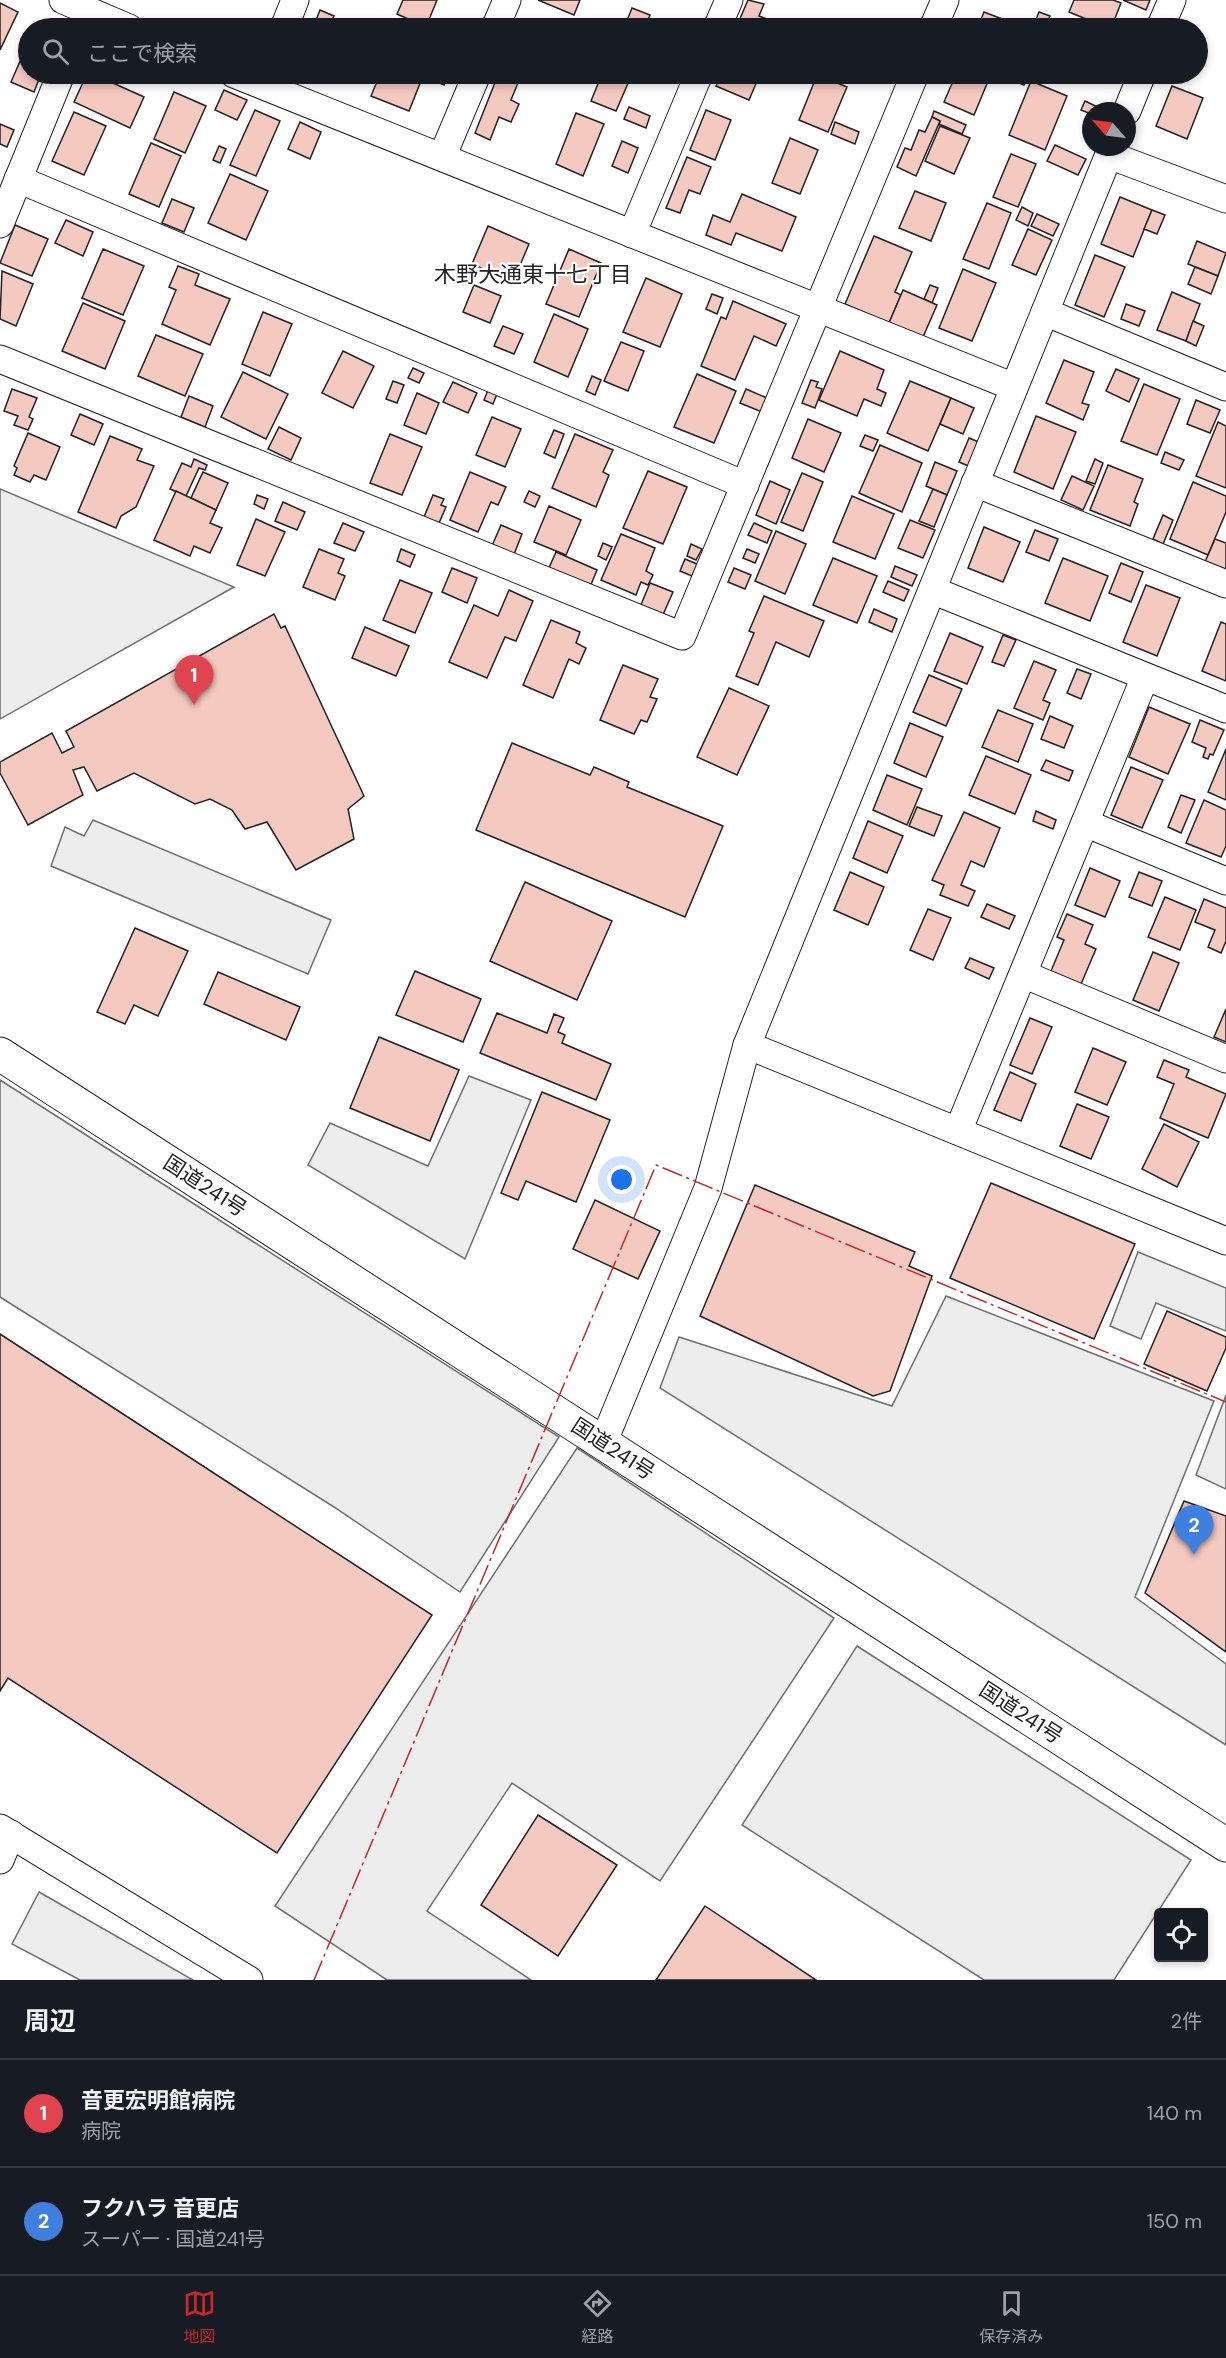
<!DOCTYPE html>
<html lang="ja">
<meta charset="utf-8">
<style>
:root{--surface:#171b24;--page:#20242c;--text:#f1f3f6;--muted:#9ea1a6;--line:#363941;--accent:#c62828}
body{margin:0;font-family:"DM Sans","Noto Sans JP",sans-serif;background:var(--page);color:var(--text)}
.controls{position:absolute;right:18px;bottom:18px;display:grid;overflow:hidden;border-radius:6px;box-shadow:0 3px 9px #0003}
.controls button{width:54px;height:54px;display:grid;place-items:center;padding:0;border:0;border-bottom:2px solid var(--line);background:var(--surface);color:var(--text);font:30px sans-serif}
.compass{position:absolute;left:1082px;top:102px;width:54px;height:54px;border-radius:50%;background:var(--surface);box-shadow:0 3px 9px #0003;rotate:298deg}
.you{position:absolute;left:622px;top:1180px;width:21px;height:21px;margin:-15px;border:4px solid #fff;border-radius:50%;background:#1a73e8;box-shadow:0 0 0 9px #1a73e833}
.badge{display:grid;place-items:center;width:39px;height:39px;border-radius:50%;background:var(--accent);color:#fff;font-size:20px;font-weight:700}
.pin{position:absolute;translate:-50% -50px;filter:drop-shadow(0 2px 3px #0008)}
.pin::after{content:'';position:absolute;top:32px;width:21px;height:18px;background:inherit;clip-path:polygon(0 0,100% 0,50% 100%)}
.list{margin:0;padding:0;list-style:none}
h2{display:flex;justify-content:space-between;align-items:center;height:78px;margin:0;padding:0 24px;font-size:26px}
h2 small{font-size:20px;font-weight:400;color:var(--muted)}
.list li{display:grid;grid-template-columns:39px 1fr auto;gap:18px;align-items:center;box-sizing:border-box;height:108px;padding:0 24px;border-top:2px solid var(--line)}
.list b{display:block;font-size:22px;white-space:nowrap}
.list p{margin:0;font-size:20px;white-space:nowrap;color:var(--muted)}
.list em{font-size:20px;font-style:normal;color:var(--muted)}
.icon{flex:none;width:33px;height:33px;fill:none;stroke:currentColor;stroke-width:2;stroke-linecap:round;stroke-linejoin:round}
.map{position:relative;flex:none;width:1226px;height:1980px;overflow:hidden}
.search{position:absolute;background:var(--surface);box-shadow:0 3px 9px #0003;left:18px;right:18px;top:18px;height:66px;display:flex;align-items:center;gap:15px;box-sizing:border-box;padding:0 21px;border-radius:33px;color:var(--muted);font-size:22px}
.sheet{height:294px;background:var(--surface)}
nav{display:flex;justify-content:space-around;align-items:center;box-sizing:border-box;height:84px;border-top:2px solid var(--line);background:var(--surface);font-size:16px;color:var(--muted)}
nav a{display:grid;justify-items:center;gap:3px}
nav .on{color:var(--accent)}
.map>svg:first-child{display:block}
.parking{fill:#ededed;stroke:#6f6f6f;stroke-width:1.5}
.building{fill:#f3c9c0;stroke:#222;stroke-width:1.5}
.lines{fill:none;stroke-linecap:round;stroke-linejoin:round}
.street-casing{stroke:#222;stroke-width:29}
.highway-casing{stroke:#222;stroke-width:35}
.street{stroke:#fff;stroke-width:27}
.highway{stroke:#fff;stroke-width:33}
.power{stroke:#c62828;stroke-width:1.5;stroke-dasharray:21 4.5 3 4.5;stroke-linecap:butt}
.labels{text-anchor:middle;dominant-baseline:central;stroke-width:4.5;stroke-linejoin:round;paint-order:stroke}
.street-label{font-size:21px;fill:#222;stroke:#fff}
.neighbourhood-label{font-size:22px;fill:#222;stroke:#fff}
</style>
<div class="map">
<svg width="1226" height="1980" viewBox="0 0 1226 1980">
<rect width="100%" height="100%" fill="#fff"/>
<g class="parking">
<polygon points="0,489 234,587 0,719"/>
<polygon points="93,820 331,920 308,974 51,866 65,827 84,836"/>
<polygon points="469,1076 531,1100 465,1259 308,1165 330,1123 428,1166"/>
<polygon points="0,1080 559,1437 460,1592 334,1507 0,1297"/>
<polygon points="1138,1252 1226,1288 1226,1331 1156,1303 1141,1339 1110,1326"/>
<polygon points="946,1296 1214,1401 1135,1597 1226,1664 1226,1745 660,1388 679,1337 892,1406"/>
<polygon points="1226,1395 1226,1489 1196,1475"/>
<polygon points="577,1448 834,1618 660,1881 512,1783 427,1911 531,1980 387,1980 275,1906"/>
<polygon points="857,1646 1191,1860 1114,1980 984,1980 742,1825"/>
<polygon points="39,1892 193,1980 80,1980 12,1944"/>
</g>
<g class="building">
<polygon points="403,0 437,0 426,27 397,14"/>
<polygon points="538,0 580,0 574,15"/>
<polygon points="748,0 764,4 759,16 772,21 769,28 736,28"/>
<polygon points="1074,0 1113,0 1121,3 1112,26 1108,28 1069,12"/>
<polygon points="1123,0 1150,0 1146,10"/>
<polygon points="0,3 18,12 0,50"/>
<polygon points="632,8 650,15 645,28 624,28"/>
<polygon points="320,10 334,16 329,28 313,28"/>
<polygon points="984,12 1015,24 1013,28 962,28 966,19 979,24"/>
<polygon points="1039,12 1050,16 1045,28 1034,24"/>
<polygon points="1063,19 1081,26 1080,28 1059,28"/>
<polygon points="21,59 28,62 28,74 41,74 34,92 11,82"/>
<polygon points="87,74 93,74 144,97 130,128 74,102"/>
<polygon points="380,74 449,74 444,85 423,76 409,111 371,96"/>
<polygon points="602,74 632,74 616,111 591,101"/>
<polygon points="721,74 760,74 749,100 716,86"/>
<polygon points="956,74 991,74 974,115 944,102"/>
<polygon points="1015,74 1029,75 1024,85 1012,80"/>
<polygon points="498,75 518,83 511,100 519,104 511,122 499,117 490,140 475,133"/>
<polygon points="817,75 847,87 828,132 799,120"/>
<polygon points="1031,81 1067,96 1045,150 1009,135"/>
<polygon points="1172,86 1203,98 1187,139 1156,126"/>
<polygon points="224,90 247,100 237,120 215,110"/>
<polygon points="174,92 206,106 185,153 154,139"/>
<polygon points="1085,101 1106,111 1091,111 1091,114 1081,110"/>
<polygon points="629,107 650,116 646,128 624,119"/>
<polygon points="255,110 280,121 256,176 230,165"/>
<polygon points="706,110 731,120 715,160 690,150"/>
<polygon points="934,111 966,125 962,134 939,124 940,121 932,117"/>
<polygon points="74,112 106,126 84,175 52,161"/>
<polygon points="576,113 604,124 583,176 556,164"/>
<polygon points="932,117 940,121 916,176 897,167 905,148 911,150 919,130 925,132"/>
<polygon points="300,122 321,132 310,159 288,149"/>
<polygon points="835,122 859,132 855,144 831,134"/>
<polygon points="0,124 14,130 7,147 0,144"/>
<polygon points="940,126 970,138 954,174 925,161"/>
<polygon points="790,138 818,150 800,194 772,183"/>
<polygon points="622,141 638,148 628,173 612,166"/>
<polygon points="151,143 181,156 159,207 129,194"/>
<polygon points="1055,145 1086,159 1078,175 1047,161"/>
<polygon points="219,146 226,149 220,163 213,160"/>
<polygon points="1011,154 1036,164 1018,207 993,197"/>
<polygon points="687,157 711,167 700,194 689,190 680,213 666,208"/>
<polygon points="230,174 268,191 246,240 208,223"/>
<polygon points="915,191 946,203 931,241 899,228"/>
<polygon points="742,194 796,217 782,251 736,233 731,245 706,235 713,215 730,222"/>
<polygon points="1120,197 1152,210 1133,257 1101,244"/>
<polygon points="172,199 194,208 184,232 162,223"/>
<polygon points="987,203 1011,213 989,269 963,259"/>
<polygon points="1022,207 1033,213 1028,226 1016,220"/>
<polygon points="1152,210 1165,215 1157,234 1144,229"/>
<polygon points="1037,214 1059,224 1053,236 1031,226"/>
<polygon points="66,220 93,232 83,256 55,243"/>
<polygon points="15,225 48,239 32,276 0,263"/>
<polygon points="488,226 529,244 513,282 472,264"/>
<polygon points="1028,229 1052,240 1036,275 1012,265"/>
<polygon points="874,236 912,252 895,292 901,295 889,323 845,304"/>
<polygon points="1197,241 1226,253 1218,276 1188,264"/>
<polygon points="103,249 144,266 123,315 82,298"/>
<polygon points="569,249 601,263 579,317 546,304"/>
<polygon points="1095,255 1125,267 1104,317 1075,305"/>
<polygon points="178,266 199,274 195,285 230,299 210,345 162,324 176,290 169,287"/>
<polygon points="1195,267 1218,276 1211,294 1188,284"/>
<polygon points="963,269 996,283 972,341 939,328"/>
<polygon points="2,271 33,284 16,326 0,319"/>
<polygon points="646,278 682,294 660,347 623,332"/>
<polygon points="474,285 501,296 490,323 463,312"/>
<polygon points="930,285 938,288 932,303 924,299"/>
<polygon points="903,290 937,305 923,337 889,323"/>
<polygon points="1172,292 1200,304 1186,341 1157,330"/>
<polygon points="712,294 723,298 717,314 706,309"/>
<polygon points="733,301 786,324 776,346 754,336 735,380 701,366 721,317 726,319"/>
<polygon points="83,303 125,321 105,369 62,351"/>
<polygon points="1126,304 1145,311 1139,326 1121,319"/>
<polygon points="263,312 292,324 270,376 242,364"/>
<polygon points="554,314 588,329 568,377 534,362"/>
<polygon points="1193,321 1204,326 1196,346 1186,341"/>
<polygon points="503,326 523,334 514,354 494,346"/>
<polygon points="156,335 203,354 185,396 138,376"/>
<polygon points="621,342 644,351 628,391 604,381"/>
<polygon points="343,351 374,366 353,408 322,393"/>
<polygon points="840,351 884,370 877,389 886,393 881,406 864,399 857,416 819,400"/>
<polygon points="1064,360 1094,372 1082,403 1089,405 1083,420 1046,403"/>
<polygon points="413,368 424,373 419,383 408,378"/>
<polygon points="1116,369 1139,379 1129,402 1106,391"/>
<polygon points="243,372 288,394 266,439 221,417"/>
<polygon points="697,374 736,391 714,443 674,427"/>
<polygon points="592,376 601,380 595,395 586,391"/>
<polygon points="811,380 818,382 816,387 822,389 815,408 802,403"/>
<polygon points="393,381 404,385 397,403 386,399"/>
<polygon points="910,381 951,398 928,451 887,433"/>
<polygon points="453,382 477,393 468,413 443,402"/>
<polygon points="1144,384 1180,399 1157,455 1121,441"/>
<polygon points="12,389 37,398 29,417 33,419 28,430 14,425 18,416 4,411"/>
<polygon points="746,389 767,398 762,412 740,403"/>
<polygon points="488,390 497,394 493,404 484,400"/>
<polygon points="417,393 439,403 426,434 404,425"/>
<polygon points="189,396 213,406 205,427 181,417"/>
<polygon points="951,398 974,408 963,434 940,424"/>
<polygon points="1196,400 1220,410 1210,433 1187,424"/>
<polygon points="80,414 103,424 94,445 71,435"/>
<polygon points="1036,416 1076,432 1053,489 1014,472"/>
<polygon points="492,417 521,429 505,467 476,455"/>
<polygon points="808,419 841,433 824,472 792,458"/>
<polygon points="1218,422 1226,426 1226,488 1196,476"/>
<polygon points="279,427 301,438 291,460 268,449"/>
<polygon points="554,430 564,434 555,458 544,453"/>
<polygon points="28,433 60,447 46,480 34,475 30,482 14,475 17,468 14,466"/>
<polygon points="390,434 422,447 402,495 370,483"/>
<polygon points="575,434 613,450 603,472 609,475 596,507 552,488"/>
<polygon points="865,435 878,440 873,451 860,446"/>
<polygon points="110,436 142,449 137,460 154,466 136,507 121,516 116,528 78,512"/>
<polygon points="969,438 981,443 971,467 959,462"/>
<polygon points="880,445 922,463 902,512 859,493"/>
<polygon points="1165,452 1184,460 1179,470 1161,463"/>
<polygon points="194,459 207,465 205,470 199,468 186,496 170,489 182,463 191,467"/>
<polygon points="1095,459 1103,463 1095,484 1086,481"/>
<polygon points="935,462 957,471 947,495 926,486"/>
<polygon points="1108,465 1143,479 1134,502 1138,504 1130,526 1090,510"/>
<polygon points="648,471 687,487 663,544 623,528"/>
<polygon points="203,472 228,483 216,510 191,498"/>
<polygon points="470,472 506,487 498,505 491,502 478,532 450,520"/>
<polygon points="802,473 823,482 803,531 781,522"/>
<polygon points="1072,476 1094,486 1083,510 1061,500"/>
<polygon points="770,481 790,490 776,524 756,515"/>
<polygon points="1193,482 1226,496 1226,512 1208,555 1170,539"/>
<polygon points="933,489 947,495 934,527 919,521"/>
<polygon points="176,491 216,510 210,523 222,528 210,553 194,546 190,556 154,540"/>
<polygon points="529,491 540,496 535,507 524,502"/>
<polygon points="257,495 268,499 264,509 254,504"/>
<polygon points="433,495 444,499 441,505 446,507 439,523 424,517"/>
<polygon points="852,496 894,514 875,559 833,542"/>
<polygon points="283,502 305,512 297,530 275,521"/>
<polygon points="549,506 581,520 566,555 534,542"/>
<polygon points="1163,515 1173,520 1163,544 1153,539"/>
<polygon points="256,519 285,532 265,576 237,565"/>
<polygon points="910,520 935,530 923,558 898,548"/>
<polygon points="343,523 364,532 355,551 334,543"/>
<polygon points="754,523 772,531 767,543 748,535"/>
<polygon points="501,525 522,534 513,557 491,548"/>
<polygon points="984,527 1020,542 1003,582 968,568"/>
<polygon points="1035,530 1058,539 1049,561 1026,552"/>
<polygon points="776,531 806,544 785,594 755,581"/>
<polygon points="621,534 655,548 646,571 653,575 648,585 641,582 636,595 601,580"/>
<polygon points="1215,539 1226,543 1226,570 1205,562"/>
<polygon points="603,543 612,547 606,560 598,556"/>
<polygon points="691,544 702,549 696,560 687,556"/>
<polygon points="319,549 344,559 338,573 345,576 335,600 303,587"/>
<polygon points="401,549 415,555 410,567 397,561"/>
<polygon points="747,549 759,554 755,563 743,558"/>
<polygon points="556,552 597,570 590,587 548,570"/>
<polygon points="833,558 877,576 857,623 813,605"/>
<polygon points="1063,558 1108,576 1090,621 1045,603"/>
<polygon points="685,559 697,564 692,576 680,571"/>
<polygon points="1121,563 1143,572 1131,602 1109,593"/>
<polygon points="895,566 917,575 912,586 891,577"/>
<polygon points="452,568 477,578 467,603 442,592"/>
<polygon points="734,568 751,575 745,589 728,582"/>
<polygon points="400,580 432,593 415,633 383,620"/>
<polygon points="888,581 909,590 904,601 883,592"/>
<polygon points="650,583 673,592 662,617 640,607"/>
<polygon points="1146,585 1180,598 1157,656 1123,642"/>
<polygon points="509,590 533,601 516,641 505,637 487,678 449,662 474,605 498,616"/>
<polygon points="764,596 824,621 809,657 776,642 758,685 736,676 754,633 749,631"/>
<polygon points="874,609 897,619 892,632 869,622"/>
<polygon points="274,614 281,628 285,626 364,796 348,809 354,839 296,870 267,822 245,829 232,810 210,799 195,804 134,773 97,791 84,767 73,770 83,795 28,825 0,773 0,762 52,733 62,753 74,747 66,731"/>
<polygon points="551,620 580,632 576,643 586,648 579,664 569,659 553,698 523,685"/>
<polygon points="1221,622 1226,624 1226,681 1202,671"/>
<polygon points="365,627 409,646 396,676 352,658"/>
<polygon points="950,633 983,647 967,684 934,671"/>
<polygon points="1003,635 1016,640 1004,666 992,662"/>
<polygon points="1034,661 1056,670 1043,700 1050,703 1043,720 1014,708"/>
<polygon points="623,665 658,679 650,697 657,699 647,722 641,720 634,734 600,720"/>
<polygon points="1077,669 1091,674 1081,699 1067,693"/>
<polygon points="929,675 962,689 946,726 913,712"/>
<polygon points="729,688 769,706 737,775 697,757"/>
<polygon points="1149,707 1190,724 1168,774 1129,757"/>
<polygon points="998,710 1033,724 1018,762 982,747"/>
<polygon points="1050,716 1073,726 1064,748 1041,739"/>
<polygon points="1200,720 1224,730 1213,755 1210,754 1208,759 1203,757 1206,748 1192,742"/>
<polygon points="910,723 943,737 926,777 894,763"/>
<polygon points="512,743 590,775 594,767 629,782 627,787 723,826 685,917 476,830"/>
<polygon points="1226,749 1226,800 1208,792"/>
<polygon points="986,756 1031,775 1015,814 969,795"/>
<polygon points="1046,760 1073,771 1069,781 1041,770"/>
<polygon points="1131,767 1163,780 1142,828 1111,815"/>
<polygon points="887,775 922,789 907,825 873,810"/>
<polygon points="1181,795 1195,800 1181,833 1168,827"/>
<polygon points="1204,800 1226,810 1226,846 1221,857 1186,843"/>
<polygon points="917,807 942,816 934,836 909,826"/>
<polygon points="1036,811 1056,820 1053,829 1033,821"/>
<polygon points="964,812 1000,828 984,867 971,861 961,885 975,891 968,906 940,895 944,885 932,880"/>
<polygon points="868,821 903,836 887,873 853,858"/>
<polygon points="1090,868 1120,881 1105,917 1075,905"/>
<polygon points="850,872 884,887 868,925 834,910"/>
<polygon points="1139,872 1162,881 1152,906 1129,897"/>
<polygon points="525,882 612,921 577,1000 490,961"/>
<polygon points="1165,897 1196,910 1180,950 1148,937"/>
<polygon points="1204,899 1226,908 1226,941 1221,953 1208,947 1215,930 1195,922"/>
<polygon points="987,904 1015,916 1009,929 981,917"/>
<polygon points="928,909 951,918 933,960 910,950"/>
<polygon points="1067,914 1093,925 1085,944 1096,949 1081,984 1051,971 1064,940 1057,937"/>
<polygon points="135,928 188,951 158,1016 134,1005 125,1024 97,1012"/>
<polygon points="1153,952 1179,963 1159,1011 1133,1000"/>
<polygon points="970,958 994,968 989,979 965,968"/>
<polygon points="415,971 481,999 463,1042 396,1015"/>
<polygon points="218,972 300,1007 286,1040 204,1004"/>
<polygon points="1226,1009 1226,1042 1214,1037"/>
<polygon points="497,1013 547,1033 554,1014 564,1018 558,1032 565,1035 562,1043 611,1064 596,1100 480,1053"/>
<polygon points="1030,1018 1052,1027 1032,1074 1010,1065"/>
<polygon points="379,1037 459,1070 430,1141 350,1108"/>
<polygon points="1093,1048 1126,1062 1107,1105 1075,1092"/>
<polygon points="1164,1060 1189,1070 1186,1077 1226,1094 1208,1138 1160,1118 1174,1084 1157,1077"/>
<polygon points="1010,1072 1036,1084 1021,1121 994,1110"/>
<polygon points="542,1092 610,1120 576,1202 526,1181 518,1200 501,1193"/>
<polygon points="1077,1104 1109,1117 1091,1159 1060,1146"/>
<polygon points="1164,1124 1199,1142 1177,1187 1142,1169"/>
<polygon points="991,1183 1135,1244 1094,1339 950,1278"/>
<polygon points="755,1185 915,1252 909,1266 932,1276 890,1391 873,1396 700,1316"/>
<polygon points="595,1200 660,1231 638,1279 573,1249"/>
<polygon points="1167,1311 1226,1337 1226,1348 1207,1391 1144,1364"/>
<polygon points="0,1334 432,1615 277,1853 8,1678 0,1691"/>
<polygon points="1184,1501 1226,1516 1226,1652 1145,1593"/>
<polygon points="538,1815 617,1865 558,1956 481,1905"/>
<polygon points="705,1906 816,1980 656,1980"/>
</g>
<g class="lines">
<g class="street-casing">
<g id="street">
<polyline points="63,0 129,28"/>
<polyline points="284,28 295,0"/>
<polyline points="495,28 507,0"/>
<polyline points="717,28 729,0"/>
<polyline points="933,28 945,0"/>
<polyline points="1160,28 1172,0"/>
<polyline points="234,74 1014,387"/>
<polyline points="1127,111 1142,74"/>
<polyline points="1109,155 1226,199"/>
<polyline points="442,157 477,74"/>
<polyline points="18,179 745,485"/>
<polyline points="0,224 61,74"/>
<polyline points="632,234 699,74"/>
<polyline points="1045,312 1226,387"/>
<polyline points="0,359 682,636 915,74"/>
<polyline points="975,483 1226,584"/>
<polyline points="932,590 1226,709"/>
<polyline points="1085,823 1226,881"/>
<polyline points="1023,974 1226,1059"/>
<polyline points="747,1045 1226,1241"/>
<polyline points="958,1131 1145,677"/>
<polyline points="603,1443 708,1188 747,1045 1112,147"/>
<polyline points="0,1828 249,1980"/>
<polyline points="0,1860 11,1834"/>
</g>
</g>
<g class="highway-casing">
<polyline id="highway" points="0,1054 1226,1845"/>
</g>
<use href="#street" class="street"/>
<use href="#highway" class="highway"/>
<polyline class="power" points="314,1980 656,1165 1226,1402"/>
</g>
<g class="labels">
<g class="street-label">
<text transform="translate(205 1186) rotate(33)">国道241号</text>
<text transform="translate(613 1449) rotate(33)">国道241号</text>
<text transform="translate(1021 1713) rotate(33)">国道241号</text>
</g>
<g class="neighbourhood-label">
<text x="533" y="274">木野大通東十七丁目</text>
</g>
</g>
</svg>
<div class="controls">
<button><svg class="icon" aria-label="locate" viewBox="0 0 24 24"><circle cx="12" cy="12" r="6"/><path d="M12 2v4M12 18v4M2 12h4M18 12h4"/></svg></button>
</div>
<svg class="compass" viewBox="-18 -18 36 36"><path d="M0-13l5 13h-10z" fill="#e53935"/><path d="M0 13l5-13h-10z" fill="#9ea1a6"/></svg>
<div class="you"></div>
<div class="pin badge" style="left:194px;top:705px;background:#e0444e">1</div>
<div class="pin badge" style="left:1194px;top:1555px;background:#3f7fe0">2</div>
<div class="search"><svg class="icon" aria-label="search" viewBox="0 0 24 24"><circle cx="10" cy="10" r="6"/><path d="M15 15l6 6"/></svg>ここで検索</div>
</div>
<section class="sheet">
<h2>周辺<small>2件</small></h2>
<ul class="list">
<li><span class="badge" style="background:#e0444e">1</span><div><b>音更宏明館病院</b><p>病院</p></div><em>140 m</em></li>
<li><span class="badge" style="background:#3f7fe0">2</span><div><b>フクハラ 音更店</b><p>スーパー · 国道241号</p></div><em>150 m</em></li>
</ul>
</section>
<nav>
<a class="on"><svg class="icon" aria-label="map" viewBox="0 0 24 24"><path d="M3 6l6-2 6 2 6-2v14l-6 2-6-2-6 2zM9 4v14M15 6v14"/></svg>地図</a>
<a><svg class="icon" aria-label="directions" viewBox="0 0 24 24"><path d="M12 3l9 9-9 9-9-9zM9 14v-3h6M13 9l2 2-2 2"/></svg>経路</a>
<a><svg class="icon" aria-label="saved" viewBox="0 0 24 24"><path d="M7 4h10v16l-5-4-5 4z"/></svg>保存済み</a>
</nav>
